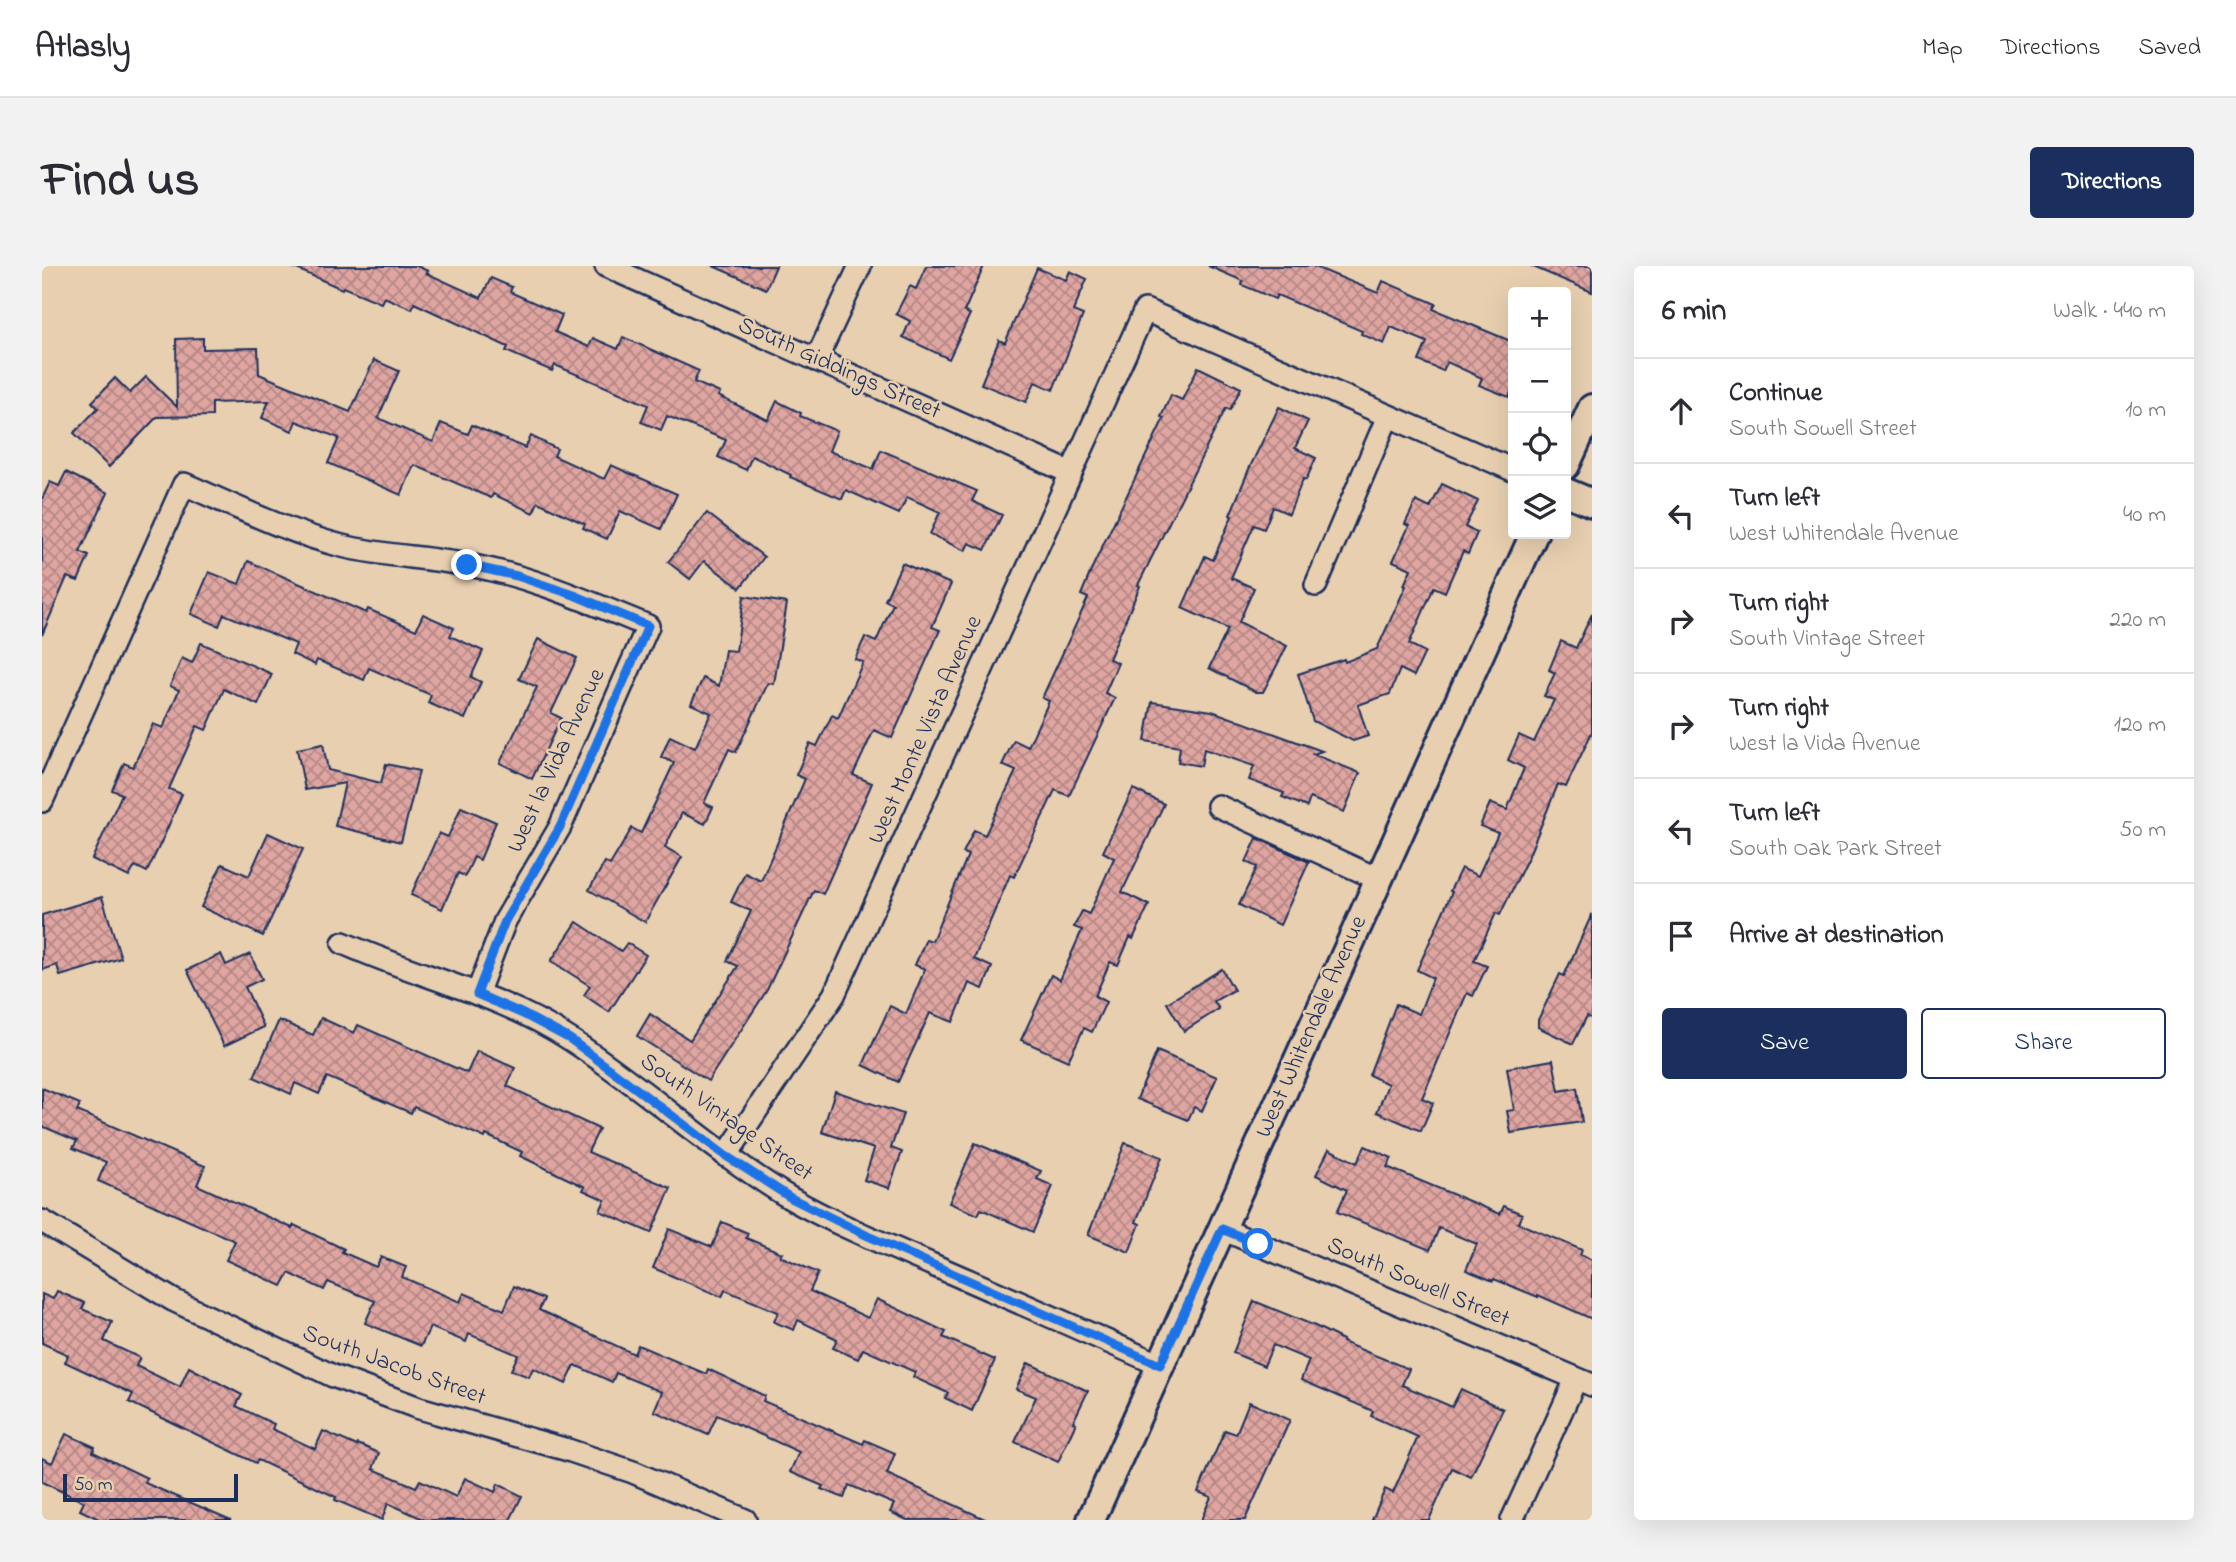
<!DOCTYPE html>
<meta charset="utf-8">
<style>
:root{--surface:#fff;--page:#f2f2f3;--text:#2b2b33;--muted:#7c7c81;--line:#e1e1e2;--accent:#1b2f5e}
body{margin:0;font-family:"Indie Flower",sans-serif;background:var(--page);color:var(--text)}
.controls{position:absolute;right:21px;top:21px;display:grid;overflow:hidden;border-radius:7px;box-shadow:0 7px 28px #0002}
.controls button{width:63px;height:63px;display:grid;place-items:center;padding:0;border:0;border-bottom:2px solid var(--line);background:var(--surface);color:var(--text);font:35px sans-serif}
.scale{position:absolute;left:21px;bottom:18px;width:175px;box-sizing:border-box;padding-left:7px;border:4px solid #1b2f5e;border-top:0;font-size:19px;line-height:24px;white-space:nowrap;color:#1b2f5e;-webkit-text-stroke:5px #e8cfb0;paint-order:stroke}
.stop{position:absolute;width:21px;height:21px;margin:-16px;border:5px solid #1a73e8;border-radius:50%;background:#fff}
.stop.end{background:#1a73e8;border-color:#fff;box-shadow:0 2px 7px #0008}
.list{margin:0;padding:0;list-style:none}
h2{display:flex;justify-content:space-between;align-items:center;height:91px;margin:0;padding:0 28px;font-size:30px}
h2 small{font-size:23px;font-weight:400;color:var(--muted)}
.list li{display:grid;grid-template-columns:46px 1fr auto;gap:21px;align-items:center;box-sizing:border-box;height:105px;padding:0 28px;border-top:2px solid var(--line)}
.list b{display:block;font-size:26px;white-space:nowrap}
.list p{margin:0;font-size:23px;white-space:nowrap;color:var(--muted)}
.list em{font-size:23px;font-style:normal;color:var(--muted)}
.actions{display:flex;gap:14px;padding:21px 28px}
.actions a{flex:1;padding:16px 0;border:2px solid var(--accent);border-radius:7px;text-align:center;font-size:24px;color:var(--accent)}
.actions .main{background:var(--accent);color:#fff}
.icon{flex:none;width:38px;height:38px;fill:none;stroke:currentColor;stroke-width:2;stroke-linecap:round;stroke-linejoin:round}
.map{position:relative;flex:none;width:1550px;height:1254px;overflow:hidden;border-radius:7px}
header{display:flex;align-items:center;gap:42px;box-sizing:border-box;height:98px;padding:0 35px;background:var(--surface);border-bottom:2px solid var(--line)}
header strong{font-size:33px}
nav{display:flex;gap:38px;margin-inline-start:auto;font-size:24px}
.intro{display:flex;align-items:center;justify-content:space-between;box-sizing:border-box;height:168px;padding:0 42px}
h1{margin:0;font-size:49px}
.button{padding:18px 32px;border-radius:7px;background:var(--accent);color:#fff;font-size:24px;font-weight:700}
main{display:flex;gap:42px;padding:0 42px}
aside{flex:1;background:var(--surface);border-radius:7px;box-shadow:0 7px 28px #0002}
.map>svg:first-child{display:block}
.building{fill:url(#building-cross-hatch);stroke:#1b2f5e;stroke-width:2}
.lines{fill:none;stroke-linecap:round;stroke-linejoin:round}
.minor-casing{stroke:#1b2f5e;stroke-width:26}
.tertiary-casing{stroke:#1b2f5e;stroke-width:32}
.minor{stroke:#e8cfb0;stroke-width:21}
.tertiary{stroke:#e8cfb0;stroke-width:26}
.route{stroke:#1a73e8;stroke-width:9}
.labels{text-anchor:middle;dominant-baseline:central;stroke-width:5;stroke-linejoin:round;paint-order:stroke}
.street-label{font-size:24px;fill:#1b2f5e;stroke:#e8cfb0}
</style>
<header>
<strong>Atlasly</strong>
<nav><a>Map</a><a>Directions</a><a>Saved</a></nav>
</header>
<div class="intro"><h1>Find us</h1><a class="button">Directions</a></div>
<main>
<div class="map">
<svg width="1550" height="1254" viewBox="0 0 1550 1254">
<defs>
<pattern id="building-cross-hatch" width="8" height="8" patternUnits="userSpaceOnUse" patternTransform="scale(1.75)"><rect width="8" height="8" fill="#dfa5a0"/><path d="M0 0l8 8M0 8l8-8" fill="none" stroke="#b48786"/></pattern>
</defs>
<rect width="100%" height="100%" fill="#e8cfb0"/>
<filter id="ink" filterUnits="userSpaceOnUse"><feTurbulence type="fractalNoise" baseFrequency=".0143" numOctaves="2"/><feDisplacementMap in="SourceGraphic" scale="14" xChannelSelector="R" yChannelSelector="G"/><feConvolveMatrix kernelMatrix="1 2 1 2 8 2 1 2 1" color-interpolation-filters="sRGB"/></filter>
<g filter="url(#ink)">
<g class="building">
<polygon points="248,0 375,0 386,5 384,7 439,32 449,12 470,21 468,26 520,49 513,66 547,81 551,72 576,83 581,71 657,105 652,116 678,127 676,130 726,154 735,135 759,147 758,150 795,165 787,185 831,203 839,184 935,225 930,235 960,249 943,284 927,277 923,285 888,268 898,246 865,231 857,248 804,224 800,233 748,211 749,209 710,190 704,204 676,191 684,174 625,150 619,164 599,156 606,139 513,99 510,105 464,85 466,81 372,37 370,43 342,31 339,37 301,21 300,23"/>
<polygon points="671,0 734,0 724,23"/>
<polygon points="884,0 942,0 922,46 928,48 907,93 861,71 868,55 854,48 868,20 874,23"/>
<polygon points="1166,0 1271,0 1336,27 1341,15 1394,38 1391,43 1471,76 1471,121 1467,131 1437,119 1440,112 1405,96 1401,105 1377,95 1385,76 1349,61 1342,78 1319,68 1320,65 1235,29 1233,33 1200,19 1201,15"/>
<polygon points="1489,0 1550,0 1550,26"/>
<polygon points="995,2 1024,14 1028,5 1045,13 1031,45 1041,49 1011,124 993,116 984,136 939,118 957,74 963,77"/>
<polygon points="161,72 161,83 216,82 217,108 308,146 332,94 357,105 336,152 391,176 399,157 426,168 430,159 483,182 489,170 515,183 512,190 562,213 569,199 635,228 619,263 578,245 565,273 541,262 543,258 496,236 491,247 451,228 449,232 372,199 359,229 286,197 297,172 254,155 250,165 220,152 227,135 170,137 170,150 115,151 67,201 32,167 56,142 50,136 73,112 88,127 104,111 135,141 134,73"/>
<polygon points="1156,101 1199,122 1188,144 1184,142 1096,319 1098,320 1067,393 1076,397 1063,427 1073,432 1027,530 1013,524 972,611 968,609 932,693 950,701 941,723 927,717 911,756 888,747 856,816 821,799 848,740 864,748 883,703 873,699 884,673 890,675 926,589 921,587 932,564 943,569 974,505 960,499 972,474 986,481 1007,435 1000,432 1046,332 1039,329 1051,300 1122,152 1119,151 1129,129 1140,134"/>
<polygon points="1237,141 1266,155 1253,182 1274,192 1264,214 1261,213 1247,248 1231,241 1222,263 1212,259 1189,312 1212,322 1197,356 1245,380 1221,426 1214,426 1167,402 1186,363 1140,342 1163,290 1171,294 1190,250 1188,249 1207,203"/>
<polygon points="24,206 66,227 38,286 47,290 36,315 25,311 0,369 0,233 8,216 17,220"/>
<polygon points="1400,218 1436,235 1423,261 1435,267 1426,288 1421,285 1403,326 1392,321 1367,378 1383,386 1372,410 1358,403 1348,428 1316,439 1326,470 1311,475 1271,455 1256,408 1302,393 1303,396 1335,383 1364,320 1362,319 1369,303 1351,295 1367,260 1363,258 1374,235 1388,242"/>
<polygon points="665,247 722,291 698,322 662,295 648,313 626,296"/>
<polygon points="206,295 324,347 326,343 374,364 381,348 412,362 408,370 441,385 429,411 439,416 423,453 386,437 389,429 327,402 322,414 275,394 273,399 250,388 254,378 182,348 177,360 149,348 167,306 197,318"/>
<polygon points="860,297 909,318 890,361 898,364 850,472 832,464 811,509 830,517 781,628 772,624 725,724 666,815 595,770 608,748 648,774 696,700 685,695 709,645 689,636 703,607 719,615 763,513 754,509 768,477 775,480 790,449 796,452 821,396 813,393 823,371 834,376 851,338 843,334"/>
<polygon points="702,330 745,337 732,418 726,417 694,486 687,483 662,537 671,541 663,558 640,547 623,581 640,591 603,656 547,624 563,596 568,599 590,562 599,567 632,497 619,491 628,470 653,482 669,447 649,438 661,412 677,420 683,384 694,385"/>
<polygon points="1550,348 1550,466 1524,521 1516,518 1487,589 1458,649 1454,647 1432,695 1445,700 1431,730 1425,727 1380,832 1391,837 1379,865 1335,846 1346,818 1327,809 1354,738 1377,748 1391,712 1375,704 1410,626 1408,625 1419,602 1436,610 1456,567 1438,560 1448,537 1465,544 1482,502 1466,494 1477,469 1492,476 1512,434 1502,430 1513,407 1507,404 1519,375 1534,382"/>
<polygon points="496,373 535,392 509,447 519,452 490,513 458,497 495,421 477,413"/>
<polygon points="159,377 230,408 216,439 182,423 164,464 155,460 127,523 140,528 123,568 105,606 93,600 87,611 50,593 80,528 70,524 82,497 91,501 111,458 121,462 137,424 128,420 140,392 150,397"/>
<polygon points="1110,436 1170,445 1280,485 1271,488 1318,507 1302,546 1268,532 1265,541 1240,531 1242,527 1207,514 1212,500 1162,483 1159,500 1136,496 1138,481 1103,475"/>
<polygon points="281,478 286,504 339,517 344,498 377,505 359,576 293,560 303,517 263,524 255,483"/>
<polygon points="1091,523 1122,538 1080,626 1107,639 1091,673 1088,671 1076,699 1068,696 1053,730 1064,736 1050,766 1042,762 1026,795 979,774 1009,709 1018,714 1040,664 1032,661 1040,645 1047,648 1072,592 1061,586"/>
<polygon points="419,541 454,556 438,594 432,591 423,610 416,607 400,643 369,629 397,567 406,571"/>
<polygon points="226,567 261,583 221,670 159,641 180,598 207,610"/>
<polygon points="1215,572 1267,596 1238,659 1197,639 1215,601 1204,596"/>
<polygon points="60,631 79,692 18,710 15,699 0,704 0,649"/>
<polygon points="1550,648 1550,753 1545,750 1531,778 1496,761 1496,754 1518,708 1522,710"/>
<polygon points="535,656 579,685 585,677 604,689 567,746 542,729 548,720 509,695"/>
<polygon points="179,688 184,699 208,688 220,713 203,721 222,761 182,780 145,704"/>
<polygon points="1180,703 1192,724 1172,735 1177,743 1142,765 1125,737"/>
<polygon points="279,752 312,767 316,759 425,807 435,785 473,802 465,820 557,863 546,886 629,922 609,967 558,945 563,934 541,924 543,921 478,890 480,886 444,869 443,872 372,841 369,847 285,811 277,828 253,817 249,828 212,811 237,754 271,769"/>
<polygon points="1115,785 1175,811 1160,845 1152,841 1146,854 1095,833"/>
<polygon points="1511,794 1517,825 1535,822 1540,856 1469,867 1465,845 1472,844 1465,802"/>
<polygon points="0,822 38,838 35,845 163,900 155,919 250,962 252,959 302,983 300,986 334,1001 339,991 364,1001 360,1011 418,1036 422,1027 462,1044 472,1020 502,1033 497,1044 592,1088 596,1079 664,1108 666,1103 723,1130 721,1135 821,1178 823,1174 853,1187 845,1208 945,1254 865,1254 848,1246 852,1238 807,1219 802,1232 779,1223 781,1220 748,1206 757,1186 675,1149 666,1169 612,1145 620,1126 574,1107 570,1116 533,1099 524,1118 491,1102 487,1111 469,1104 476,1089 427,1068 424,1076 388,1061 379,1080 323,1057 333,1035 286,1016 282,1024 247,1007 240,1020 210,1006 184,994 193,975 56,915 64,896 31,882 35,875 0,860"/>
<polygon points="793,825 861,848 849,882 860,886 847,922 822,914 832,883 780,866"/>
<polygon points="933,877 999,905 995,913 1011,920 991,966 939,943 936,949 907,937"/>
<polygon points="1083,877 1120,891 1094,956 1098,958 1087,986 1046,969"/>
<polygon points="1323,880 1350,892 1345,901 1458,948 1462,940 1480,948 1476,957 1540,984 1538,989 1550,994 1550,1053 1496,1029 1496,1031 1452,1013 1451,1015 1424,1004 1435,978 1397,962 1388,984 1295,946 1305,924 1274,909 1287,883 1315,897"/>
<polygon points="680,956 706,967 704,972 740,987 738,990 776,1007 768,1025 826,1052 835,1033 904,1066 901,1071 953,1094 930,1145 903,1132 906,1127 871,1111 873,1106 821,1083 816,1093 791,1082 795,1073 756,1054 752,1064 732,1056 736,1046 683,1024 680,1031 611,1002 627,963 670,981"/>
<polygon points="15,1025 43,1037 40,1043 70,1056 62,1075 98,1092 94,1100 138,1121 147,1101 200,1129 194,1140 232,1158 230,1163 273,1183 281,1165 315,1180 316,1178 337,1187 331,1203 374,1221 378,1214 414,1231 423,1212 453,1226 456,1218 480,1230 468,1254 383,1254 346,1237 340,1254 293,1234 294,1231 216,1194 214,1197 87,1136 91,1128 23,1096 26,1089 0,1077 0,1028 11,1033"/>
<polygon points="1212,1035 1273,1060 1301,1074 1300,1076 1367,1103 1360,1119 1410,1141 1419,1123 1461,1143 1429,1211 1410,1202 1387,1254 1330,1254 1343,1223 1351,1227 1376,1171 1329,1150 1331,1145 1259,1114 1267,1094 1231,1079 1222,1100 1191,1087"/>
<polygon points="986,1097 1046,1125 1031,1156 1034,1157 1016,1196 973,1176 994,1131 974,1123"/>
<polygon points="1207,1136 1248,1154 1203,1254 1159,1254 1169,1231 1156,1226 1183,1164 1194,1168"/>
<polygon points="24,1168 53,1181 51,1186 105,1212 103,1217 189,1254 59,1254 38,1244 42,1236 0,1216 0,1192 10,1197"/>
</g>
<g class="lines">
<g class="minor-casing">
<g id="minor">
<polyline points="564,0 1029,207"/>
<polyline points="774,94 818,0"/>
<polyline points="1274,319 1346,150"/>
<path d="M 0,535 L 142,218 C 193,240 245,266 300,280 C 341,290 384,291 426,299 C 489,310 547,336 606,360 L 518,561 L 463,655 L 435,728"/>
<polyline points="1176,540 1336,613"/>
<path d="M 301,677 C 376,711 460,728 529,774 C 604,823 670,885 748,932 C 793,958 843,978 891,999 C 967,1032 1043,1065 1118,1099"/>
<polyline points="684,890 792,729 1103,44 1471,204"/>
<polyline points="0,955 131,1034 291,1110 377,1142 526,1184 591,1206 703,1254"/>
<polyline points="1180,963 1550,1119"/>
<polyline points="1470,1254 1534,1113"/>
</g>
</g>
<g class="tertiary-casing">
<g id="tertiary">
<polyline points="1524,199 1550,142"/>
<polyline points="1524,226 1550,237"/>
<polyline points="1049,1254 1492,268"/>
</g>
</g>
<use href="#minor" class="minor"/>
<use href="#tertiary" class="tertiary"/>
</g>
</g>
<g class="lines" filter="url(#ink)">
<polyline class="route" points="425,299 475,310 532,329 606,360 518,561 463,655 435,728 481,748 528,773 684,890 749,932 826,970 1118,1099 1180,963 1216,978"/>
</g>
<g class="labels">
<g class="street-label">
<text transform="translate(797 103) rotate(24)">South Giddings Street</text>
<text transform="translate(884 464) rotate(-66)">West Monte Vista Avenue</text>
<text transform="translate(515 495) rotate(-65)">West la Vida Avenue</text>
<text transform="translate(1270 761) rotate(-66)">West Whitendale Avenue</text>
<text transform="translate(684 852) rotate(35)">South Vintage Street</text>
<text transform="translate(1376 1017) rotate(23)">South Sowell Street</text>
<text transform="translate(352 1100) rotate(20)">South Jacob Street</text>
</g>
</g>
</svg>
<div class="controls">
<button>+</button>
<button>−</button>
<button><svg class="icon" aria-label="locate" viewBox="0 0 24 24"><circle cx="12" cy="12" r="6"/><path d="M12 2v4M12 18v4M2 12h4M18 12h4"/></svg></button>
<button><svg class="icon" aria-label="layers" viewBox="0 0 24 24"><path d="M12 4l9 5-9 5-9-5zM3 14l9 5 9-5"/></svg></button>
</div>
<div class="scale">50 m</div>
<div class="stop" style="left:1216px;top:978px"></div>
<div class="stop end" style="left:425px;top:299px"></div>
</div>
<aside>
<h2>6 min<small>Walk · 440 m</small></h2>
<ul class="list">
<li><svg class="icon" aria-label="ahead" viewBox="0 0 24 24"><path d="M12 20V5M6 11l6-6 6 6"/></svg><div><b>Continue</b><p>South Sowell Street</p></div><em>10 m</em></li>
<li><svg class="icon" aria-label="left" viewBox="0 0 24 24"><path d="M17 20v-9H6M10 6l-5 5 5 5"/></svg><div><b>Turn left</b><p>West Whitendale Avenue</p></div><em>40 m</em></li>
<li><svg class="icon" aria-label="right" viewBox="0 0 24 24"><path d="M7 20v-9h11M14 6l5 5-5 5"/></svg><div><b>Turn right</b><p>South Vintage Street</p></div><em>220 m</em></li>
<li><svg class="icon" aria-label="right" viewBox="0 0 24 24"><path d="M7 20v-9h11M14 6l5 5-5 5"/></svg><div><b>Turn right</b><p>West la Vida Avenue</p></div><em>120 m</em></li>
<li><svg class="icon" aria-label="left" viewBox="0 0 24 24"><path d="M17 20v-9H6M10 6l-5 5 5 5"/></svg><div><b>Turn left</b><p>South Oak Park Street</p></div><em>50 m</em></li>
<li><svg class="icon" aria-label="arrive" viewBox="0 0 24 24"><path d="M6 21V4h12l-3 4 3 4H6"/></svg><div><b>Arrive at destination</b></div></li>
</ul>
<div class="actions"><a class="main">Save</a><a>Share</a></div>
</aside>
</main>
